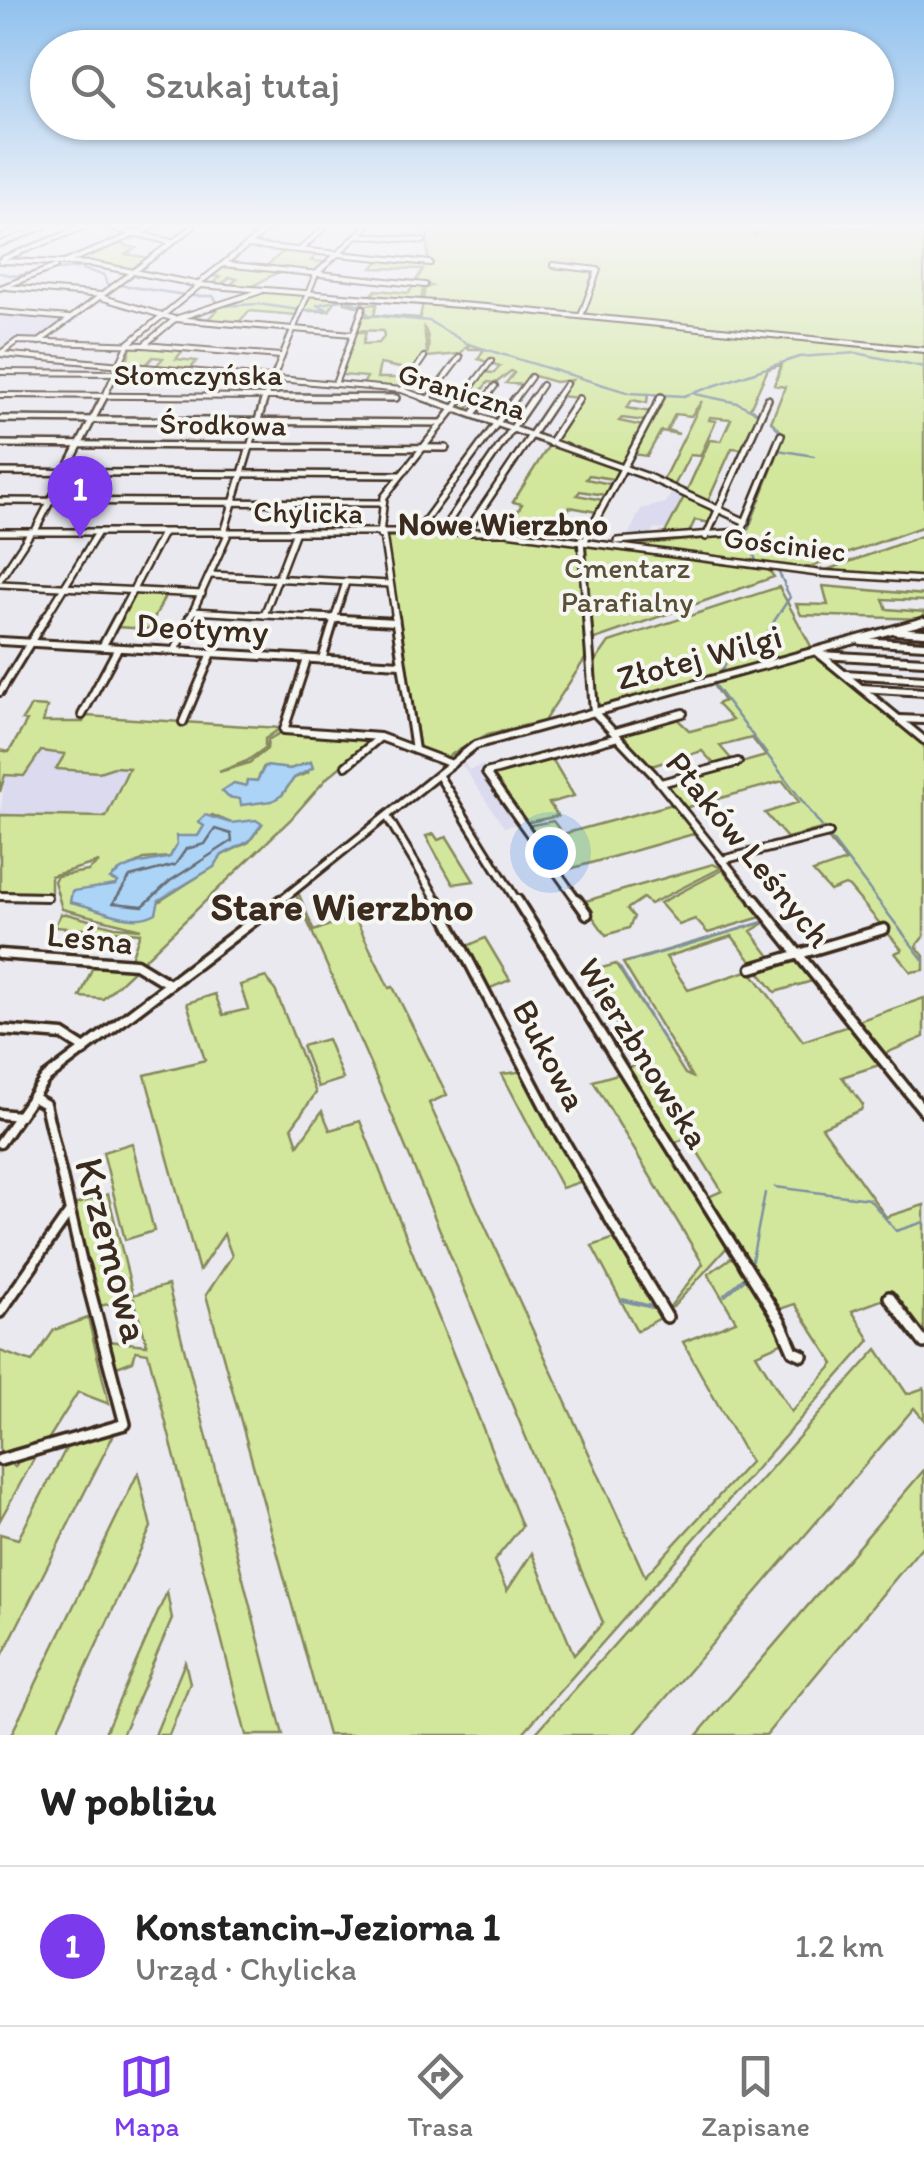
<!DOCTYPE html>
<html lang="pl">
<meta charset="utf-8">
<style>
:root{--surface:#fff;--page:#f2f2f2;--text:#222;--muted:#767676;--line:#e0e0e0;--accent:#7c3aed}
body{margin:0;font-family:Itim,sans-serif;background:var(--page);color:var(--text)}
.you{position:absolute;left:550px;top:852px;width:35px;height:35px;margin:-25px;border:8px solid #fff;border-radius:50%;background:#1a73e8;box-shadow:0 0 0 15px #1a73e833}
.badge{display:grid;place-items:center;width:65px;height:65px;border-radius:50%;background:var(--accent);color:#fff;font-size:32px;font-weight:700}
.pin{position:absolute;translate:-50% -82px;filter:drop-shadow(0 2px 5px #0008)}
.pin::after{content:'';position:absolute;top:52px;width:35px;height:30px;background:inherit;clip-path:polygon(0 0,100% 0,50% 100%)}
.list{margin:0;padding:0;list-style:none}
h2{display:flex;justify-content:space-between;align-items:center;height:130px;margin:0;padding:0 40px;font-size:42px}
h2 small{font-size:32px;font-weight:400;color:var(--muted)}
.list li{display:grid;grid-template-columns:65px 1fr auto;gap:30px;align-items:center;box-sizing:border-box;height:160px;padding:0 40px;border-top:2px solid var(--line)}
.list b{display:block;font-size:38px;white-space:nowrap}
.list p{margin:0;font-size:32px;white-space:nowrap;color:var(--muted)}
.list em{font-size:32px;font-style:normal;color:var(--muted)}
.icon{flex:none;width:55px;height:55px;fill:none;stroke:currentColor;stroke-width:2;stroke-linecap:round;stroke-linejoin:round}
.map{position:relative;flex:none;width:924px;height:1735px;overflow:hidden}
.search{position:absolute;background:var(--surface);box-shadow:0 2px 8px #0004;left:30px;right:30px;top:30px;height:110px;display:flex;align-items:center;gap:25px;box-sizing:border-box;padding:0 35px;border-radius:55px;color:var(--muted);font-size:38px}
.sheet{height:290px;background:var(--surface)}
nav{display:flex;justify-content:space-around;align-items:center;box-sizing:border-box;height:140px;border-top:2px solid var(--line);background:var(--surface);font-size:28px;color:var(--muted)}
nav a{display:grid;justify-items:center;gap:5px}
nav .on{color:var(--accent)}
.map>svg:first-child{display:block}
.built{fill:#dbdaee}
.green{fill:#d2e79c;stroke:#86885d;stroke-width:2.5;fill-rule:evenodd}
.water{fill:#acd4f7;stroke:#7f90a0;stroke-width:2.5}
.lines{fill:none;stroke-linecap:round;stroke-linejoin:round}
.shore{stroke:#686e75;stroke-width:2.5}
.stream-far1{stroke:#7f90a0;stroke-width:2.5}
.stream{stroke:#7f90a0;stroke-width:4}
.minor-far4-casing{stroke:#3b2a1e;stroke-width:8}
.minor-far3-casing{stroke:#3b2a1e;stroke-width:10}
.minor-far2-casing{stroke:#3b2a1e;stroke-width:12}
.minor-far1-casing{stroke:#3b2a1e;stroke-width:15}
.minor-casing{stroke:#3b2a1e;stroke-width:16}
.minor-far4{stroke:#f6f6f2;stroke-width:4}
.minor-far3{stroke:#f6f6f2;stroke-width:5}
.minor-far2{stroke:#f6f6f2;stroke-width:6}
.minor-far1{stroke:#f6f6f2;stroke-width:8}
.minor{stroke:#f6f6f2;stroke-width:9}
.labels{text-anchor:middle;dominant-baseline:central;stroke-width:8;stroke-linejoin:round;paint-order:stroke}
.far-street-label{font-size:30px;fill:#3b2a1e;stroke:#f6f6f2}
.far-park-label{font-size:30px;fill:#595037;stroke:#f6f6f2}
.far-quarter-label{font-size:32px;font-weight:bold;fill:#3b2a1e;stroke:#f6f6f2}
.street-label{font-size:35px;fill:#3b2a1e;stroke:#f6f6f2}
.quarter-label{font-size:40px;font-weight:bold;fill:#3b2a1e;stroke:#f6f6f2}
.near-street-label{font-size:42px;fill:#3b2a1e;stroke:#f6f6f2}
</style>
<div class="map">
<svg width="924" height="1735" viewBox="0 0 924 1735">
<rect width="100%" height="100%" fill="#eae9f0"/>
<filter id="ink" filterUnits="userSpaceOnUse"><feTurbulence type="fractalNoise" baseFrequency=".01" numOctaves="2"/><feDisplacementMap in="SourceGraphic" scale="20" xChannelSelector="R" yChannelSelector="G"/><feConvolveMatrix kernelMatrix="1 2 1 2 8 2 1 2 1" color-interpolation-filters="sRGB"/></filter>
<g filter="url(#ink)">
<g class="built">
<polygon points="0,313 45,319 68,319 38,341 17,340 0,352"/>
<polygon points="673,490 684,495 666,530 654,528 648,540 626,540 641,509 666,503"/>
<polygon points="41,751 66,754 56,768 99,772 114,767 130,768 106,817 0,815 4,785 1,784 5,775"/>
<polygon points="462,759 469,770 483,765 487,771 483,775 518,824 504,827 460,762"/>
</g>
<g class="green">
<path d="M 427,227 L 757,227 L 755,235 L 766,227 L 924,227 L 924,526 L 801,570 L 643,547 L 642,544 L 746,535 L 785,435 L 771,422 L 785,387 L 774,385 L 782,364 L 768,369 L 750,408 L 759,414 L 743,449 L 732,448 L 707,503 L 716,509 L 711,523 L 695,520 L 687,537 L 662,539 L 685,495 L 679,491 L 687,490 L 710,440 L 721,441 L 731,419 L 710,417 L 709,420 L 716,421 L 700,456 L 690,455 L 674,486 L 677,488 L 662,482 L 702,401 L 691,416 L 675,414 L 667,430 L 679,434 L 661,431 L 647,456 L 632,454 L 662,397 L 648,394 L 647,403 L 632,400 L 627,408 L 651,412 L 646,421 L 622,418 L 619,421 L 643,426 L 613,479 L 589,475 L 586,479 L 610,484 L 605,495 L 580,491 L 577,495 L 602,500 L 597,512 L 570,507 L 556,534 L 506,530 L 522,504 L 513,502 L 579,398 L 559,396 L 572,380 L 555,382 L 531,375 L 523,385 L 506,383 L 514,373 L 511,371 L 496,383 L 488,382 L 466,411 L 456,408 L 483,372 L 494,373 L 500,366 L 478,359 L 484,349 L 468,349 L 468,345 L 460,354 L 426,357 C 430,350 429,334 424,328 L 427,352 L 415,371 L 380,364 L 377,378 L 409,378 L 400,389 L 362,386 L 367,377 L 341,375 L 355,332 L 366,332 L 363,344 L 379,343 L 384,337 L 383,331 L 356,330 L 361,316 L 370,316 L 363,311 L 365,308 L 345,303 L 344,300 L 335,301 L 329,311 L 303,311 L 311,293 L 337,296 L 336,300 L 345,299 L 360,306 L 363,298 L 373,300 L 364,300 L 363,305 L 377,304 L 374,315 L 420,318 L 423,302 L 583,315 L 599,268 L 594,268 L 581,315 L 423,300 L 425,288 L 431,286 L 424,284 L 421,300 L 370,296 L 376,290 L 409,293 L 423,269 L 372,268 L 381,258 L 428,263 Z"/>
<polygon points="115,243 136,248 126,254 149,258 130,271 89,262 64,264"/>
<polygon points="286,249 319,252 311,261 326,262 315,273 280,271 251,287 230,285 237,279 230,277 221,285 212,284 220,277 212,276 225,265 264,268"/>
<polygon points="268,290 306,294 296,315 249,311 238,323 179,318 202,311 193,316 208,319 217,310 210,308"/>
<polygon points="132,345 184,349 176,359 197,361 188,371 155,367 163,358 153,357 144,367 126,365"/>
<polygon points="511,534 577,541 587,656 544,721 488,734 443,759 420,750 385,537"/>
<polygon points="924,535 924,578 821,572"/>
<polygon points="586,541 755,565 768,569 774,577 592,640"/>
<polygon points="823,586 924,595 924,601 883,599 887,609 924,612 924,619 801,615 796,604 828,605"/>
<polygon points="779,587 813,650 595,707 595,662 609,642"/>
<polygon points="134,592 166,594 149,629 116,627"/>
<polygon points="815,652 924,743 924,936 916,946 924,956 924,970 911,972 895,953 902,950 887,932 888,928 881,925 849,887 845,885 830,891 813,872 846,861 824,834 828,833 825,828 787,838 765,813 799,802 783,781 684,808 665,784 766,756 752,738 720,746 732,760 717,767 702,751 651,766 621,734 676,718 690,731 732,720 717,704 724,701 711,682"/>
<path d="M 31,706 L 47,707 L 43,722 L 83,722 L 86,716 L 281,728 L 265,739 L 265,748 L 247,761 L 219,772 L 249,763 L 267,749 L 268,740 L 280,733 L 375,738 L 328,777 L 290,820 L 142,962 L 130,961 L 140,933 L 54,927 L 61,914 L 67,914 L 115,927 L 141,929 L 62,909 L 54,881 L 57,876 L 88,871 L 99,862 L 51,876 L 51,896 L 0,894 L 0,815 L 106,817 L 129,768 L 114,767 L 99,772 L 56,769 L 65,754 L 41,751 L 24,776 L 5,775 L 0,792 L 0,750 L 9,752 L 27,721 L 22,720 ZM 310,762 L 308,773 L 294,778 L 282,795 L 240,799 L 223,792 L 234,783 L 246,786 L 247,780 L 257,781 L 264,766 L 290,769 ZM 212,815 L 231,823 L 262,824 L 249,842 L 222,855 L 213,867 L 155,904 L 108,912 L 78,903 L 116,885 L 127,869 L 144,859 L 170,857 L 177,844 L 198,836 Z"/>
<polygon points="551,757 574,796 549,803 558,816 524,823 490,775"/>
<polygon points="673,804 697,833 559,872 526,826 553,821 563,834"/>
<polygon points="434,834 438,840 447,837 474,881 453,884 426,836"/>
<polygon points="713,864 721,868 650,904 643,898 627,909 634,917 629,928 606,935 582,902"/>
<polygon points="723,870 761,917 708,933 695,919 679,925 660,903"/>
<polygon points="298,892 314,931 354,916 389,988 393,987 447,1095 429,1103 645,1576 750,1462 683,1342 736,1321 708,1274 735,1255 786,1341 756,1354 791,1412 834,1364 795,1304 777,1310 706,1198 722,1191 689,1138 672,1143 626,1069 641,1063 584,973 616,964 685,1074 692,1077 623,963 768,921 751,931 772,959 754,965 732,936 666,957 688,990 750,970 803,1041 848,1026 879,1065 842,1077 863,1105 861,1110 822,1127 886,1217 924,1205 924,1337 892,1296 852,1311 870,1340 521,1735 373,1735 371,1732 368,1735 328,1735 206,1295 232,1256 224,1234 199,1271 145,1075 205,1060 187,1003 215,994 223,1015 248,1009 240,985 266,977 276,992 316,1093 292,1127 298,1145 322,1111 330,1130 360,1121 522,1526 494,1561 507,1591 532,1553 574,1655 603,1623 383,1093 295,893"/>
<polygon points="485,938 510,980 488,989 465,947"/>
<polygon points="794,959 812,981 775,992 759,972"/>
<polygon points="94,964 137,967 103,999 80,997"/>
<polygon points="924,998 924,1037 884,1054 858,1021"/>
<polygon points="327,1039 343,1079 318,1087 302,1046"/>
<polygon points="525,1071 583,1181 562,1188 502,1074"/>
<polygon points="621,1073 729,1245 673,1307 669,1308 703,1264 593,1081"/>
<polygon points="132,1143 154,1231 125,1240 103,1152"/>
<polygon points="108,1194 133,1295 168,1285 283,1735 246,1735 148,1353 136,1351 133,1361 114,1368 107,1341 147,1345 134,1299 99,1306 71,1206"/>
<polygon points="615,1238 662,1317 637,1331 592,1246"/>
<polygon points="88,1318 109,1404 78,1392 46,1443 0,1457 0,1351 32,1362 54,1330"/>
<polygon points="877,1349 907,1394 924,1388 924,1420 914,1408 634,1735 534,1735"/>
<polygon points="116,1430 0,1660 0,1534 18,1539 69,1443"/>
<polygon points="39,1450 0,1520 0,1463 9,1461 15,1467 22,1455"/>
<polygon points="924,1470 924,1544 766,1735 697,1735"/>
<polygon points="138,1473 151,1527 55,1735 11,1735"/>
<polygon points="167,1592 172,1619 122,1735 104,1735"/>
<polygon points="185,1662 190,1683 169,1735 155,1735"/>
</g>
<g class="water">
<polygon points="311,762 313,768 294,778 282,795 272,801 241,805 240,799 228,797 222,791 234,783 246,786 247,780 257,781 265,766 290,769"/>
<path d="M 205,815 L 231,823 L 256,820 L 262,824 L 249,841 L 222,855 L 214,867 L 159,900 L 156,913 C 131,928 96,906 70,902 L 72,891 L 116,885 L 118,882 L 110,879 C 127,861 149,863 170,857 L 177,844 L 176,836 L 198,836 L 204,826 L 198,822 Z"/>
</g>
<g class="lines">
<polygon class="shore" points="215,829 231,834 232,841 170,881 143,906 113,903 130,877 175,865 186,849 205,844"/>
<g class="stream-far1">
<polyline points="81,269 104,275 107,285 112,284"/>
<polyline points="47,271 78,268"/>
<polyline points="0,273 16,276 39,271"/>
<polyline points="119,285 185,295"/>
<polyline points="190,296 213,296 218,303"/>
<polyline points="221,306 258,304 299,310"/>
<polyline points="304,310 329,310 317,305 344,299 367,308 364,311 369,315 429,321 468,344 630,393 684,396 799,357 857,353 924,367"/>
<polyline points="695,394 738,403 758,413"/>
<polyline points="772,422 784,435 780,446"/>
<polyline points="778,450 814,456"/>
<polyline points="747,530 774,461"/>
<polyline points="747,532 756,561 769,564"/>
<polyline points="778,571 784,583"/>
<polyline points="784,585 789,595"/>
<polyline points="771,626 790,597"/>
<polyline points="719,675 732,654 765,636 770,629"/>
<polyline points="712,682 825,831"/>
<polyline points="828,835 924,961"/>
<polyline points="790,840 824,830"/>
<polyline points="729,874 762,914"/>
<polyline points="630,962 766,921"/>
<polyline points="620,968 666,1043"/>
<polyline points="775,1187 869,1199 896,1231 924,1222"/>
<polyline points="751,1265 765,1193"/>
</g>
<g class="stream">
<polyline points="725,1295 746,1277"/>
<polyline points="623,1300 656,1308"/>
</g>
<g class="minor-far4-casing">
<g id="minor-far4">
<polyline points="108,227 171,242"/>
<polyline points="359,235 423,241"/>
<polyline points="0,238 30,227"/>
<polyline points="0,244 43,227"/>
<polyline points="248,245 430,263"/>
<polyline points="301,249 325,227"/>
<polyline points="2,259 84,227"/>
<polyline points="0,261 92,264 196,284"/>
<polyline points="66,262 153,227"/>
<polyline points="224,264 425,285"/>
<polyline points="553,265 598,270 581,316"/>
<polyline points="199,283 270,227"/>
<polyline points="200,285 486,307 924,350"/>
<polyline points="6,287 102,295"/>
<polyline points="0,288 55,267"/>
<polyline points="100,297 175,319 353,334"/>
<polyline points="0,312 69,318"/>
<polyline points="39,342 193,227"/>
<polyline points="144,345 175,319 261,291"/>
<polyline points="1,353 17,341 144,345 280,356"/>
<polyline points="0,354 402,390 429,400"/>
<polyline points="0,372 117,373"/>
<polyline points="335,384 363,308"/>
<polyline points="402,390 424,357"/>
<polyline points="0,395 396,398"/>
<polyline points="428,399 460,357"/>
<polyline points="103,400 129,343 200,285"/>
<polyline points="264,400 316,274 366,227"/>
<polyline points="461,400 491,361"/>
<polyline points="484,400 495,386"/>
<polyline points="514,400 531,377"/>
<polyline points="532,400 542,385"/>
<polyline points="555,400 566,384"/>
</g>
</g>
<g class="minor-far3-casing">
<g id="minor-far3">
<polyline points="280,397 396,398"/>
<polyline points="422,397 646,476 746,522"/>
<polyline points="473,414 486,397"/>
<polyline points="0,419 441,423"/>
<polyline points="550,443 579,399"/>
<polyline points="0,444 446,448"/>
<polyline points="0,472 400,475"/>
<polyline points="0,501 383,503"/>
<polyline points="35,531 104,397"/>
<polyline points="467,531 557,397"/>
<polyline points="0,532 506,532 818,573 924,580"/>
<polyline points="441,532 534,397"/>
<polyline points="224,533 265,397"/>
<polyline points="416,533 516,397"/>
<polyline points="380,535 384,497 463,397"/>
<polyline points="383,535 396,620"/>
<polyline points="706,537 768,399"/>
<polyline points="581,539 587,620"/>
<polyline points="585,540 661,397"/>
<polyline points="617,541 741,532 781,435"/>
<polyline points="210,575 390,584"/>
<polyline points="0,579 31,532"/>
<polyline points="0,584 202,594"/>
<polyline points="193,611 354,620"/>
<polyline points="264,615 295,534"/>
<polyline points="44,620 97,534"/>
<polyline points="117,620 163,533"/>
<polyline points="189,620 228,534"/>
<polyline points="334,620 346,582"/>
</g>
</g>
<g class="minor-far2-casing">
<g id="minor-far2">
<polyline points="308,617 395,622"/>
<polyline points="395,617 415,750"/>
<polyline points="587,617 594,712"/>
<polyline points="895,631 924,633"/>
<polyline points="0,641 401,664"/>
<polyline points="861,641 924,645"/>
<polyline points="102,647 118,617"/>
<polyline points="175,651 190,617"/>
<polyline points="817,652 924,740"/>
<polyline points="821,655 924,661"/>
<polyline points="307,659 284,730 380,737 452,764"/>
<polyline points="322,660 335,617"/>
<polyline points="845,674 924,679"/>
<polyline points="861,688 924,692"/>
<polyline points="0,692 46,617"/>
<polyline points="595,713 653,774 757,903"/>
<polyline points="82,715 118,648"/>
<polyline points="899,719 924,720"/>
<polyline points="183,722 212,653"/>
<polyline points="616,732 683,713"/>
<polyline points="346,766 379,738"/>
<polyline points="439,776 518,903"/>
<polyline points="661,783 738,762"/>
<polyline points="388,818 439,903"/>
<polyline points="722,860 829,833"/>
<polyline points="0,896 47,897"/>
<polyline points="278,903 475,745 924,621"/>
<polyline points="579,903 486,773 618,737"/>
</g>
</g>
<g class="minor-far1-casing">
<g id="minor-far1">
<polyline points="437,900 555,1126 638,1267"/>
<polyline points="517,900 746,1267"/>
<polyline points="577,900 587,914"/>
<polyline points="755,900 865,1038"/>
<polyline points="0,954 136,964 169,984"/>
<polyline points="752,968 884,929"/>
<polyline points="0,1030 63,1035 85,1049"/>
<polyline points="865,1038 924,1111"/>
<polyline points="34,1098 45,1104 83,1267"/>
<polyline points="0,1114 19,1116"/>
<polyline points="0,1143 45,1079 281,900"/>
<polyline points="31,1267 69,1213"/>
</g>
</g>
<g class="minor-casing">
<g id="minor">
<polyline points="636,1265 667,1317"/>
<polyline points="745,1265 781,1323 793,1351 802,1355"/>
<polyline points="889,1297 924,1343"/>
<polyline points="0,1312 33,1265"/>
<polyline points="0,1460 125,1424 83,1265"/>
</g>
</g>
<use href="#minor-far4" class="minor-far4"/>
<use href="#minor-far3" class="minor-far3"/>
<use href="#minor-far2" class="minor-far2"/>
<use href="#minor-far1" class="minor-far1"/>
<use href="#minor" class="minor"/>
</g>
</g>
<linearGradient id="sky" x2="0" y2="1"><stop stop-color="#90c1ee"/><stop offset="0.48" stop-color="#f6f5f8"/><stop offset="1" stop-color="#f6f5f8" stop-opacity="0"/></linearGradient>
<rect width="924" height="470" fill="url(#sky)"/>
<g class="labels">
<g class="far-street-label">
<text x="198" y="374">Słomczyńska</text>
<text transform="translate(462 391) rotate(17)">Graniczna</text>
<text transform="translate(223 424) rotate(1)">Środkowa</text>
<text transform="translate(308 512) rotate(1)">Chylicka</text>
<text transform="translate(785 544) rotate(7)">Gościniec</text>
</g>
<g class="far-park-label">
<text x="627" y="567">Cmentarz<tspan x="627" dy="34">Parafialny</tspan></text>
</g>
<g class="far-quarter-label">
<text x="503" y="524">Nowe Wierzbno</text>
</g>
<g class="street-label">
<text transform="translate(202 628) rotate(3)">Deotymy</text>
<text transform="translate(699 657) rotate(-15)">Złotej Wilgi</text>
<text transform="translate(749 849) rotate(51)">Ptaków Leśnych</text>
<text transform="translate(90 938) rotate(6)">Leśna</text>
<text transform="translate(644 1053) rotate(58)">Wierzbnowska</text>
<text transform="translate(550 1055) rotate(62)">Bukowa</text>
</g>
<g class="quarter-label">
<text x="342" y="906">Stare Wierzbno</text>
</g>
<g class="near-street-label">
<text transform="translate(113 1250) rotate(75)">Krzemowa</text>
</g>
</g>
</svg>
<div class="you"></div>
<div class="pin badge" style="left:80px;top:538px">1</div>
<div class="search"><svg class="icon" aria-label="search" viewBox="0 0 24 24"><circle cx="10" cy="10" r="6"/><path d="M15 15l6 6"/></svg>Szukaj tutaj</div>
</div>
<section class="sheet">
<h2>W pobliżu<small></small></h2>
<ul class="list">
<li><span class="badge">1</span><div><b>Konstancin-Jeziorna 1</b><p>Urząd · Chylicka</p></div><em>1.2 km</em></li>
</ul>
</section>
<nav>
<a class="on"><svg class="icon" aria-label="map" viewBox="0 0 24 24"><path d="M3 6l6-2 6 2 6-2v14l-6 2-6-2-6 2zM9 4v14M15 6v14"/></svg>Mapa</a>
<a><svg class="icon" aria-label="directions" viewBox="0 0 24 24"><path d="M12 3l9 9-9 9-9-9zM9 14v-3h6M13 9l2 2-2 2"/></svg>Trasa</a>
<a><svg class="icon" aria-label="saved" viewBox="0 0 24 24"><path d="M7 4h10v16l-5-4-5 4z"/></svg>Zapisane</a>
</nav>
